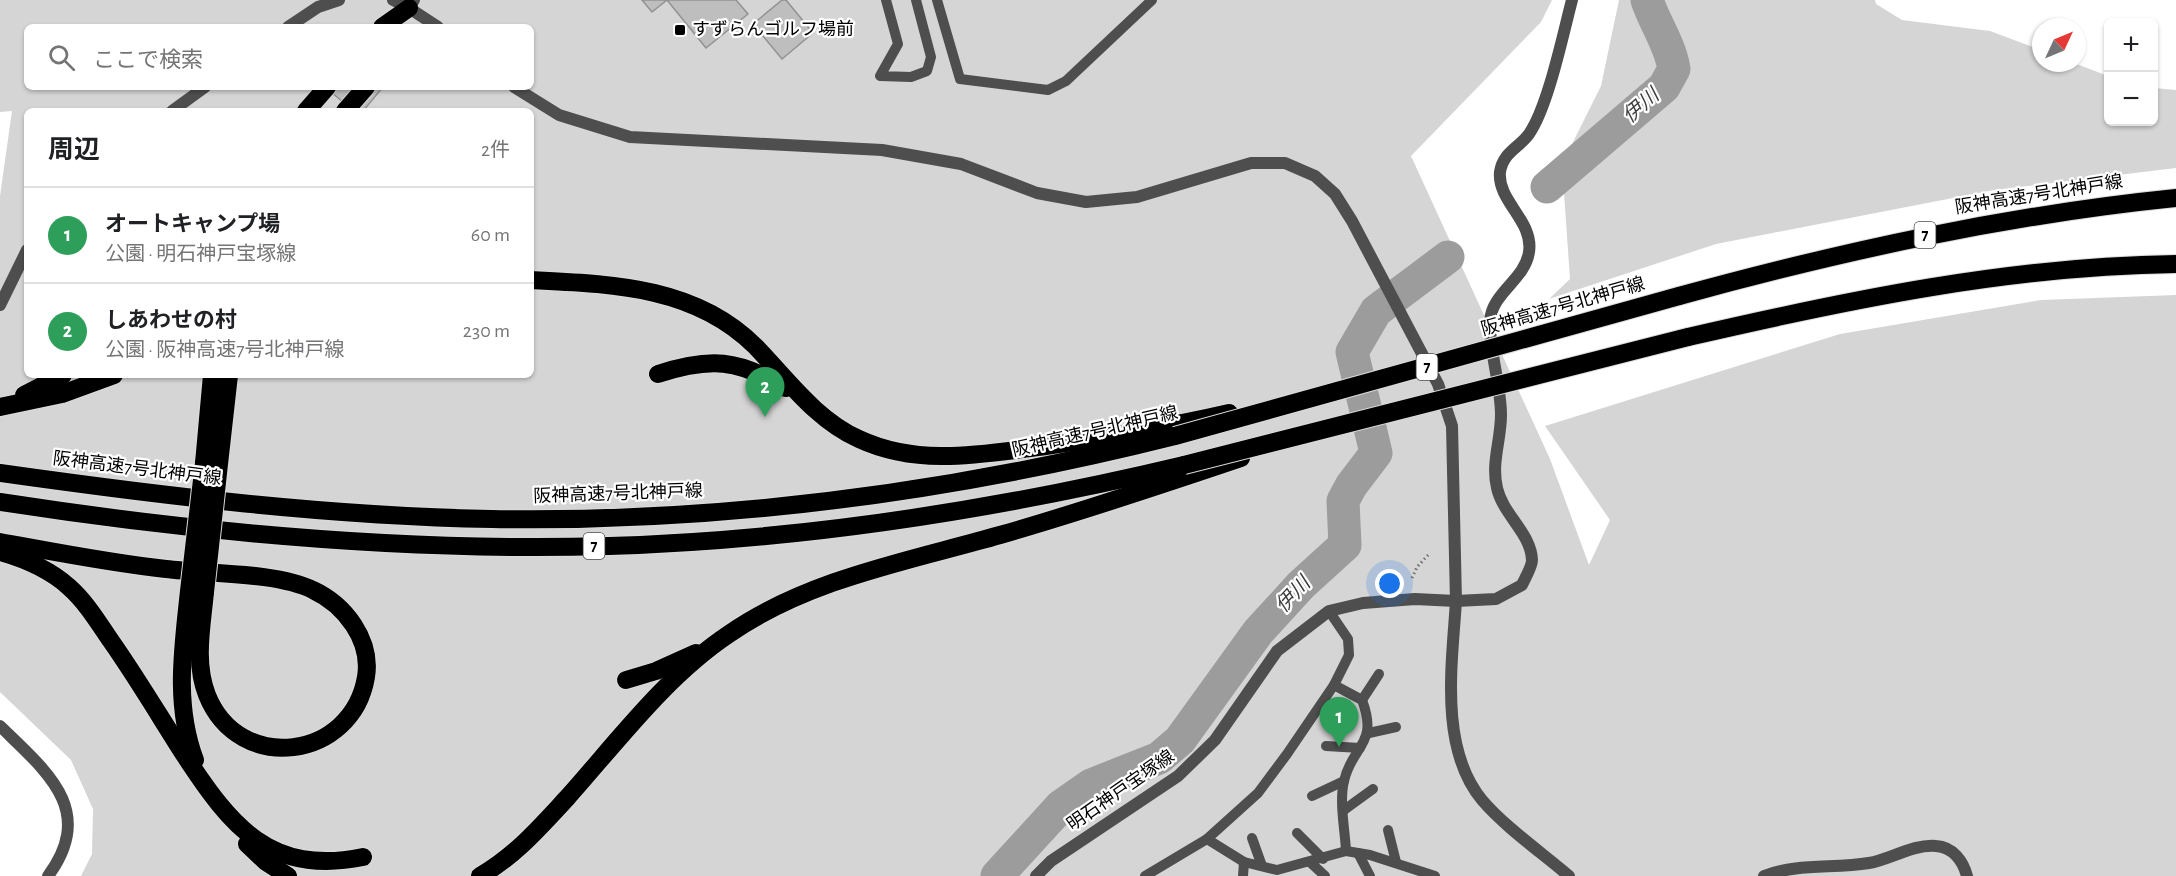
<!DOCTYPE html>
<html lang="ja">
<meta charset="utf-8">
<style>
:root{--surface:#fff;--page:#f2f2f2;--text:#202124;--muted:#757577;--line:#e0e0e0;--accent:#000}
body{margin:0;font-family:"Alegreya Sans","Noto Sans JP",sans-serif;background:var(--page);color:var(--text)}
.controls{position:absolute;right:18px;top:18px;display:grid;overflow:hidden;border-radius:9px;box-shadow:0 2px 4px #0004}
.controls button{width:54px;height:54px;display:grid;place-items:center;padding:0;border:0;border-bottom:2px solid var(--line);background:var(--surface);color:var(--text);font:30px sans-serif}
.compass{position:absolute;left:2032px;top:18px;width:54px;height:54px;border-radius:50%;background:var(--surface);box-shadow:0 2px 4px #0004;rotate:46deg}
.you{position:absolute;left:1390px;top:584px;width:21px;height:21px;margin:-15px;border:4px solid #fff;border-radius:50%;background:#1a73e8;box-shadow:0 0 0 9px #1a73e833}
.badge{display:grid;place-items:center;width:39px;height:39px;border-radius:50%;background:var(--accent);color:#fff;font-size:20px;font-weight:700}
.pin{position:absolute;translate:-50% -50px;filter:drop-shadow(0 2px 3px #0008)}
.pin::after{content:'';position:absolute;top:32px;width:21px;height:18px;background:inherit;clip-path:polygon(0 0,100% 0,50% 100%)}
.list{margin:0;padding:0;list-style:none}
h2{display:flex;justify-content:space-between;align-items:center;height:78px;margin:0;padding:0 24px;font-size:26px}
h2 small{font-size:20px;font-weight:400;color:var(--muted)}
.list li{display:grid;grid-template-columns:39px 1fr auto;gap:18px;align-items:center;box-sizing:border-box;height:96px;padding:0 24px;border-top:2px solid var(--line)}
.list b{display:block;font-size:22px;white-space:nowrap}
.list p{margin:0;font-size:20px;white-space:nowrap;color:var(--muted)}
.list em{font-size:20px;font-style:normal;color:var(--muted)}
.icon{flex:none;width:33px;height:33px;fill:none;stroke:currentColor;stroke-width:2;stroke-linecap:round;stroke-linejoin:round}
.map{position:relative;flex:none;width:2176px;height:876px;overflow:hidden}
.search{position:absolute;background:var(--surface);box-shadow:0 2px 4px #0004;left:24px;top:24px;width:510px;height:66px;display:flex;align-items:center;gap:15px;box-sizing:border-box;padding:0 21px;border-radius:9px;color:var(--muted);font-size:22px}
.panel{position:absolute;background:var(--surface);box-shadow:0 2px 4px #0004;left:24px;top:108px;width:510px;height:270px;border-radius:9px}
.map>svg:first-child{display:block}
.green{fill:#d5d5d5;fill-rule:evenodd}
.lines{fill:none;stroke-linecap:round;stroke-linejoin:round}
.river{stroke:#9c9c9c;stroke-width:33}
.building{fill:#bebebe;stroke:#929292;stroke-width:1.5}
.motorway-casing{stroke:#dbdbdb;stroke-width:20}
.path{stroke:#707070;stroke-width:3;stroke-dasharray:1.5 3;stroke-linecap:butt}
.service{stroke:#4e4e4e;stroke-width:10}
.minor{stroke:#4e4e4e;stroke-width:12}
.tertiary{stroke:#4e4e4e;stroke-width:12}
.motorway{stroke:#000;stroke-width:18}
.motorway-bridge-casing{stroke:#dbdbdb;stroke-width:20;stroke-linecap:butt}
.motorway-bridge{stroke:#000;stroke-width:18}
.poi-dot{fill:#000;stroke:#fff;stroke-width:2}
.labels{text-anchor:middle;dominant-baseline:central;stroke-width:4.5;stroke-linejoin:round;paint-order:stroke}
.shield{fill:#fff;stroke:#4c4c4c;stroke-width:1.5}
.shield-label{font-size:16px;font-weight:bold;fill:#000}
.poi-label{font-size:18px;fill:#000;stroke:#fff;text-anchor:start}
.street-label{font-size:18px;fill:#000;stroke:#fff}
.water-label{font-size:20px;font-style:italic;fill:#3d3d3d;stroke:#fff}
</style>
<div class="map">
<svg width="2176" height="876" viewBox="0 0 2176 876">
<rect width="100%" height="100%" fill="#fff"/>
<g class="green">
<path d="M 0,0 L 1552,0 L 1541,22 L 1411,156 L 1550,459 L 1589,565 L 1610,520 L 1545,426 L 1840,334 L 2041,300 L 2176,295 L 2176,876 L 81,876 L 92,854 L 93,809 L 71,760 L 0,692 L 0,196 L 12,111 L 0,112 ZM 27,27 L 531,27 L 531,87 L 27,87 ZM 27,111 L 531,111 L 531,375 L 27,375 Z"/>
<polygon points="1619,0 1875,0 1876,4 1902,20 1990,31 2041,50 2041,63 2074,63 2108,76 2108,122 2154,122 2154,88 2176,90 2176,168 1994,190 1716,244 1549,299 1570,279 1562,164 1601,86"/>
</g>
<g class="lines">
<g class="river">
<path d="M 1547,187 L 1664,87 L 1674,69 C 1670,44 1655,24 1647,0"/>
<polyline points="997,876 1061,806 1091,785 1159,758 1180,740 1258,632 1301,585 1345,545 1343,501 1351,486 1376,453 1352,352 1376,311 1448,257"/>
</g>
</g>
<g class="building">
<polygon points="642,0 736,0 748,14 706,48 667,0 652,12"/>
<polygon points="782,0 786,0 813,33 782,59 753,24"/>
<polygon points="325,87 383,87 363,111 354,111"/>
</g>
<g class="lines">
<g class="motorway-casing">
<g id="motorway">
<polyline points="382,27 409,8"/>
<polyline points="306,111 327,87"/>
<polyline points="345,111 366,87"/>
<path d="M 531,280 C 611,284 695,286 755,346 C 787,379 816,420 859,439 C 919,467 983,454 1046,446 C 1108,437 1168,427 1229,413"/>
<path d="M 1679,296 C 1843,251 2007,215 2176,198"/>
<path d="M 1688,337 C 1848,300 2011,266 2176,264"/>
<path d="M 658,374 C 710,357 738,359 786,388"/>
<polyline points="24,395 63,375"/>
<polyline points="0,407 62,394 114,375"/>
<polyline points="204,463 212,375"/>
<polyline points="219,464 229,375"/>
<path d="M 0,473 C 163,496 327,516 492,519 C 722,523 952,492 1175,436"/>
<path d="M 0,502 C 201,533 406,552 609,546 C 804,540 995,510 1184,465"/>
<path d="M 0,542 C 55,552 110,563 166,569 C 207,574 277,572 313,590 C 345,605 372,640 366,677 C 352,760 239,775 207,695 C 194,662 202,626 205,592"/>
<path d="M 0,552 C 25,559 49,569 69,587 C 86,602 98,622 111,641 C 137,678 160,717 185,756 C 231,826 270,876 363,857"/>
<path d="M 189,591 C 183,648 174,704 195,760"/>
<polyline points="626,680 656,671 696,653"/>
<polyline points="247,844 266,862 288,876"/>
<path d="M 480,876 C 515,856 540,827 567,798 C 617,742 666,676 729,634 C 808,579 909,561 1000,535 C 1081,512 1161,485 1241,458"/>
</g>
</g>
<polyline class="path" points="1412,578 1417,567 1429,554"/>
<g class="service">
<polyline points="886,0 898,44 880,76 911,77 927,71 931,57 916,0"/>
<polyline points="937,0 960,79 1048,90 1066,81 1152,0"/>
<path d="M 1334,685 L 1362,700 C 1379,745 1352,745 1344,781 C 1339,802 1345,830 1346,851"/>
<polyline points="1362,700 1379,674"/>
<polyline points="1369,733 1396,727"/>
<polyline points="1326,746 1360,748"/>
<polyline points="1312,796 1344,781"/>
<polyline points="1344,810 1373,789"/>
<polyline points="1388,830 1396,862"/>
<polyline points="1297,833 1323,859"/>
<polyline points="1252,838 1262,866"/>
<polyline points="1207,839 1244,862 1277,870 1346,851 1370,855 1435,876"/>
<polyline points="1358,853 1370,876"/>
<polyline points="1311,863 1325,876"/>
<polyline points="1145,876 1207,839 1258,793 1287,754 1334,685 1349,655 1348,639 1329,611"/>
<polyline points="1243,876 1244,862"/>
</g>
<g class="minor">
<polyline points="393,0 409,8"/>
<polyline points="288,27 318,7 339,0"/>
<polyline points="172,111 205,87"/>
<polyline points="0,305 27,250"/>
<path d="M 1456,601 L 1496,599 L 1522,585 C 1525,578 1532,567 1532,560 C 1531,533 1503,515 1497,488 C 1491,463 1501,440 1501,415 C 1501,385 1489,351 1490,321 C 1492,292 1525,280 1529,252 C 1534,221 1497,201 1500,172 C 1503,152 1519,148 1529,134 C 1548,107 1563,34 1572,0"/>
</g>
<g class="tertiary">
<polyline points="414,0 409,8 438,27"/>
<polyline points="514,87 559,115 630,137 882,150 961,164 1037,193 1086,202 1137,197 1251,163 1285,163 1315,176 1335,194 1352,221 1438,384 1452,426 1456,601"/>
<path d="M 0,726 C 46,771 97,810 48,876"/>
<path d="M 1036,876 L 1051,861 L 1178,776 L 1215,740 L 1277,651 L 1329,611 L 1363,603 L 1415,599 L 1456,601 C 1452,664 1439,748 1482,800 C 1504,826 1542,853 1569,876"/>
<path d="M 1764,876 C 1798,863 1833,869 1869,863 C 1891,859 1913,844 1936,846 C 1953,847 1963,861 1967,876"/>
</g>
<use href="#motorway" class="motorway"/>
<g class="motorway-bridge-casing">
<g id="motorway-bridge">
<polyline points="1175,436 1679,296"/>
<polyline points="1184,465 1688,337"/>
<polyline points="189,591 204,463"/>
<polyline points="205,592 219,464"/>
</g>
</g>
<use href="#motorway-bridge" class="motorway-bridge"/>
</g>
<rect class="poi-dot" x="674" y="24" width="12" height="12" rx="3"/>
<g class="labels">
<g class="shield">
<rect x="1914.5" y="222" width="21" height="26" rx="4.5"/>
<rect x="1416.5" y="354" width="21" height="26" rx="4.5"/>
<rect x="583.5" y="533" width="21" height="26" rx="4.5"/>
</g>
<g class="shield-label">
<text x="1925" y="235">7</text>
<text x="1427" y="367">7</text>
<text x="594" y="546">7</text>
</g>
<g class="poi-label">
<text x="692" y="30">すずらんゴルフ場前</text>
</g>
<g class="street-label">
<text transform="translate(2039 195) rotate(-9)">阪神高速7号北神戸線</text>
<text transform="translate(1563 307) rotate(-16)">阪神高速7号北神戸線</text>
<text transform="translate(1095 432) rotate(-13)">阪神高速7号北神戸線</text>
<text transform="translate(137 469) rotate(7)">阪神高速7号北神戸線</text>
<text transform="translate(618 494) rotate(-2)">阪神高速7号北神戸線</text>
<text transform="translate(1121 791) rotate(-35)">明石神戸宝塚線</text>
</g>
<g class="water-label">
<text transform="translate(1641 106) rotate(-41)">伊川</text>
<text transform="translate(1293 595) rotate(-47)">伊川</text>
</g>
</g>
</svg>
<div class="controls">
<button>+</button>
<button>−</button>
</div>
<svg class="compass" viewBox="-18 -18 36 36"><path d="M0-13l5 13h-10z" fill="#e53935"/><path d="M0 13l5-13h-10z" fill="#757577"/></svg>
<div class="you"></div>
<div class="pin badge" style="left:1339px;top:747px;background:#2e9e5b">1</div>
<div class="pin badge" style="left:765px;top:417px;background:#2e9e5b">2</div>
<div class="search"><svg class="icon" aria-label="search" viewBox="0 0 24 24"><circle cx="10" cy="10" r="6"/><path d="M15 15l6 6"/></svg>ここで検索</div>
<section class="panel">
<h2>周辺<small>2件</small></h2>
<ul class="list">
<li><span class="badge" style="background:#2e9e5b">1</span><div><b>オートキャンプ場</b><p>公園 · 明石神戸宝塚線</p></div><em>60 m</em></li>
<li><span class="badge" style="background:#2e9e5b">2</span><div><b>しあわせの村</b><p>公園 · 阪神高速7号北神戸線</p></div><em>230 m</em></li>
</ul>
</section>
</div>
